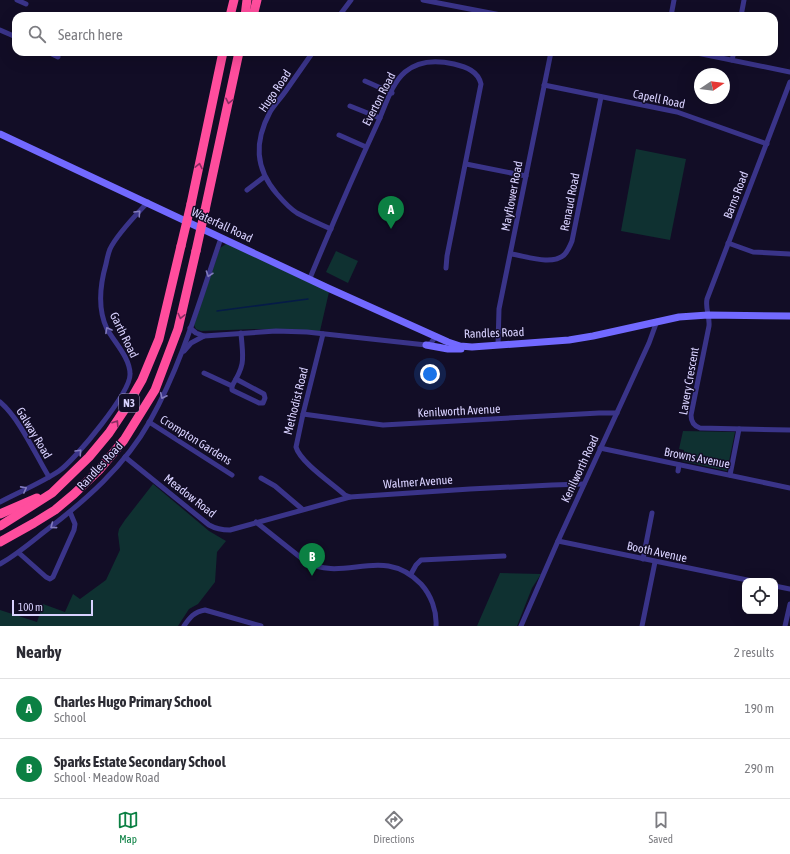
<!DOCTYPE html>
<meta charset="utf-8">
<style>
:root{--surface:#fff;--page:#f2f2f3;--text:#2b2b33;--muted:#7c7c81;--line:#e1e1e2;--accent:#0b8043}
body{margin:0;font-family:"Asap Condensed",sans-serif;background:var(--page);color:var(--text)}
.controls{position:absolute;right:12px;bottom:12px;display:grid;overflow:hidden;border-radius:8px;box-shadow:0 4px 16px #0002}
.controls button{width:36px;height:36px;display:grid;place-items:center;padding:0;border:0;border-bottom:1px solid var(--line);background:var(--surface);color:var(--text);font:20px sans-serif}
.compass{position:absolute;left:694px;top:68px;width:36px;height:36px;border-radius:50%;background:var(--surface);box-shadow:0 4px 16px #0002;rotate:77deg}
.scale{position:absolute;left:12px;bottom:10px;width:81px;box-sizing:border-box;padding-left:4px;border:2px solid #d9d2ff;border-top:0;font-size:11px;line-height:14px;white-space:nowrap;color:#d9d2ff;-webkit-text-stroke:3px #120d26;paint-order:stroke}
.you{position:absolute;left:430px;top:374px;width:14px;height:14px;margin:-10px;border:3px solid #fff;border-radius:50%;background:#1a73e8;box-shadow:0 0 0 6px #1a73e833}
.badge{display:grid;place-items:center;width:26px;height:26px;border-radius:50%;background:var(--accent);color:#fff;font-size:13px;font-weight:700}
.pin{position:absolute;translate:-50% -33px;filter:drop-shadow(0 1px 2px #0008)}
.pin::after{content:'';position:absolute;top:21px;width:14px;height:12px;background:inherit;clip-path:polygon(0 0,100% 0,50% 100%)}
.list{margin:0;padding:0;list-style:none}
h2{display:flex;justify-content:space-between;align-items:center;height:52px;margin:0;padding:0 16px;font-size:17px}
h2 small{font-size:13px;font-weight:400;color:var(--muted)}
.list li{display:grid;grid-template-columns:26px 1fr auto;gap:12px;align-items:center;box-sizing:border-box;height:60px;padding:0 16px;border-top:1px solid var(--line)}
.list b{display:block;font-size:15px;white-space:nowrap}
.list p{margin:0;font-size:13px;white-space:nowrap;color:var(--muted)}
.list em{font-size:13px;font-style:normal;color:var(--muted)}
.icon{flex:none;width:22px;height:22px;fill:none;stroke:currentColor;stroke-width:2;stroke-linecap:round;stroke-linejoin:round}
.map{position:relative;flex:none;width:790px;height:626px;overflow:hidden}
.search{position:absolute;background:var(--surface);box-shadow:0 4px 16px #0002;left:12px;right:12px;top:12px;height:44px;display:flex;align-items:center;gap:10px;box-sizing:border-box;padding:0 14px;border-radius:12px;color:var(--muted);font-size:15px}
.sheet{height:172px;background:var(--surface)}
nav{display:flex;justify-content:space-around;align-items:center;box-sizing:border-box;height:56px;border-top:1px solid var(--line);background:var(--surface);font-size:11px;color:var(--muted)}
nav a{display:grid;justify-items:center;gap:2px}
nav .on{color:var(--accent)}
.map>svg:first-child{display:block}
.green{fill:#0f3131}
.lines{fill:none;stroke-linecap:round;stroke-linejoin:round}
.stream{stroke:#051b47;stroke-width:1.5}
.street{stroke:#3a3489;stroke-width:5}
.secondary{stroke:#7269ff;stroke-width:7}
.highway{stroke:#ff4d9d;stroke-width:9}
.highway-bridge{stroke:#ff4d9d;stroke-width:9}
.oneway{stroke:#882d62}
.oneway2{stroke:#827bbe}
.labels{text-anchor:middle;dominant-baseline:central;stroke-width:3;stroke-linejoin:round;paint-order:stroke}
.shield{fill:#120d26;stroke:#9d97be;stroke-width:1}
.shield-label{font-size:11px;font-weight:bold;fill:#d9d2ff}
.street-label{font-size:12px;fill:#d9d2ff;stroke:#120d26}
</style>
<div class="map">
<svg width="790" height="626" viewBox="0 0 790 626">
<rect width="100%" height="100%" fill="#120d26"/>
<g class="green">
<polygon points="636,149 686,159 670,240 621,231"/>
<polygon points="226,244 228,244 329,292 320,331 256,329 201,331 196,329 194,325 220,248"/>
<polygon points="336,251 358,261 348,283 326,272"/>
<polygon points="683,431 735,432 727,471 682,461 684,450 679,449"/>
<polygon points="153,484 209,531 226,541 217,552 215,582 198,604 189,609 178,626 0,626 0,610 37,622 43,604 65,612 73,594 80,599 106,580 120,550 118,534 119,529 125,520"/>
<polygon points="500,573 541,574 532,588 517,626 477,626"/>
</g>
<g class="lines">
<polyline class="stream" points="217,311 308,299"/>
<g class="street">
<polyline points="17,0 26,4"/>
<polyline points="423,0 506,16"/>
<polyline points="339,16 351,0"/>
<polyline points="671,16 674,0"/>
<polyline points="741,16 744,0"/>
<polyline points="0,30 16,37"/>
<polyline points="48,52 58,57"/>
<path d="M 313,52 C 304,65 294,79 285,92 C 280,99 274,105 270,112 C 254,142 255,168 277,194 C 283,201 289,208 297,213 C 308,219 320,224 331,229"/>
<polyline points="692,52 790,72"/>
<polyline points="732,60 734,52"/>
<polyline points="365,81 392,93"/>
<path d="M 790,82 L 707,299 C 705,309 710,316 709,326 L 691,415 C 691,422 694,426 700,428 L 790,430"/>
<polyline points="544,85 677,112 767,144"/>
<polyline points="350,106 380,118"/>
<polyline points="339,135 366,147"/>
<polyline points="466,164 526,176"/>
<polyline points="247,190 264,177"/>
<polyline points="728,243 753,252 790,254"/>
<path d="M 511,254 C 526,256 551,266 564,255 C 568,251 570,246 572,241 L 601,97"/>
<path d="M 310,278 C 332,225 355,172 379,120 C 386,104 392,83 405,72 C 419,60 437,60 454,64 C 466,67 478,71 481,84 L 447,256 L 446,268"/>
<polyline points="190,328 196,333 204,336 276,331 307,332 426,345 431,343 436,336"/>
<path d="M 323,334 L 303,414 L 296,447 C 300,462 333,484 345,495 L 350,497"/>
<polyline points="498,345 499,309 551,52"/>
<polyline points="184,351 191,343 204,336"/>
<polyline points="204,373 232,386 232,390 234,391 259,403 263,403 265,398 264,394 236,379"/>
<path d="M 232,386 C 246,363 243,359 241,333"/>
<path d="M 0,402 C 20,419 35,454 49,477"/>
<polyline points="303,414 383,425 599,413 617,413"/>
<polyline points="149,422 232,475"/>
<polyline points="600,448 790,488"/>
<path d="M 125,457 L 209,525 C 216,529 221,530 230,530 L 350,497 L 470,489 L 552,485 L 584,484"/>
<polyline points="678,471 679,465"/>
<polyline points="730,475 739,429"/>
<polyline points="261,478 275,486 302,509"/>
<path d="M 0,502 C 19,492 41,483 59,471 C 75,460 131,392 130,374 C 130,358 115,343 107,329 C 97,308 100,285 106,264 C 107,259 108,254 110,249 C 117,234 136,215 148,202"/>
<path d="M 256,522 L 305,561 C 344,584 382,544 421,584 C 431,595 437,611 436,626"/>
<polyline points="558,541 752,581"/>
<polyline points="19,553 46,577 50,579 53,577 74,530 75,524 70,512"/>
<polyline points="643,559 652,513"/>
<path d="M 0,564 C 16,555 29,544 44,532 C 85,501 125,466 150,421 C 182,364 200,299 221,238"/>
<polyline points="411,574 416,565 421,560 504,556"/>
<polyline points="775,586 790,589"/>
<path d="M 184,626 C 190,617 194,612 205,610 L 261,626"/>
<polyline points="521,626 558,541 649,343 657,321"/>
<polyline points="642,626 655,562"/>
<polyline points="785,626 790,604"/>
</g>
<g class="secondary">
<polyline points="0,134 328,288 448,342 460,346 472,347 569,340 593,336 679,317 708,315 790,316"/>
<polyline points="426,345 448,349 461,349"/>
</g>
<g class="highway">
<polyline points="230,16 234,0"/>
<polyline points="245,16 247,0"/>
<polyline points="253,16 257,0"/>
<polyline points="191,204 223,52"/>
<polyline points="205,210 239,52"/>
<polyline points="0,514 37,498"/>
<polyline points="0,526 52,493 89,457 109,433 127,406 142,380 159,339 181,246"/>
<polyline points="0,542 34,523 55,510 74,494 99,470 124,440 155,390 178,329 196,251"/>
</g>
<g class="highway-bridge">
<polyline points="181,246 191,204"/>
<polyline points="196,251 205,210"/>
</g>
</g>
<defs><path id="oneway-chevron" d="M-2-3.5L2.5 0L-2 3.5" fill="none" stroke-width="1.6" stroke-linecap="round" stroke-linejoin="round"/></defs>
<g class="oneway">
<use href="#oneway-chevron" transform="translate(229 101) rotate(102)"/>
<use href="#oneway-chevron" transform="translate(199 166) rotate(-78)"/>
<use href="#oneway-chevron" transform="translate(181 316) rotate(103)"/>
<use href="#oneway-chevron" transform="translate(116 423) rotate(-57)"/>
</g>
<g class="oneway2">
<use href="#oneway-chevron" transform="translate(138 213) rotate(-47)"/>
<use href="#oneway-chevron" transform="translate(209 274) rotate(109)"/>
<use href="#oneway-chevron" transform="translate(108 330) rotate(-119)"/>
<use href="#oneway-chevron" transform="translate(163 396) rotate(116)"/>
<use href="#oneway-chevron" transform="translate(79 452) rotate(-47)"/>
<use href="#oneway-chevron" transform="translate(24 489) rotate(-28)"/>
<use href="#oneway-chevron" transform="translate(53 526) rotate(143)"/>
</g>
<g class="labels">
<rect class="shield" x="119" y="394" width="20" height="18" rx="3"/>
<g class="shield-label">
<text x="129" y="403">N3</text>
</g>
<g class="street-label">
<text transform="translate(275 91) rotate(-56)">Hugo Road</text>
<text transform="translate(379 99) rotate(-63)">Everton Road</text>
<text transform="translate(659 99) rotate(12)">Capell Road</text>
<text transform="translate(736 195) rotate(-69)">Barns Road</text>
<text transform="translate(512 196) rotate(-79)">Mayflower Road</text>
<text transform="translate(570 202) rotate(-79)">Renaud Road</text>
<text transform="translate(222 225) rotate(25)">Waterfall Road</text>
<text transform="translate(494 333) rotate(-2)">Randles Road</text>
<text transform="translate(124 335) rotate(64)">Garth Road</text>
<text transform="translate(689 381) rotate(-80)">Lavery Crescent</text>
<text transform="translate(296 401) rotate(-76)">Methodist Road</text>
<text transform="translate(459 411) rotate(-3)">Kenilworth Avenue</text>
<text transform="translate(34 433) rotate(59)">Galway Road</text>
<text transform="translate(196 440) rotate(32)">Crompton Gardens</text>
<text transform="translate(697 458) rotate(11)">Browns Avenue</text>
<text transform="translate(100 466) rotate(-47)">Randles Road</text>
<text transform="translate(580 469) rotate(-65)">Kenilworth Road</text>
<text transform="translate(418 482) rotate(-4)">Walmer Avenue</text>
<text transform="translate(190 496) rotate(38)">Meadow Road</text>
<text transform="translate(657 552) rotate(12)">Booth Avenue</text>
</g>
</g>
</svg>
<div class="controls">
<button><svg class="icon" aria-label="locate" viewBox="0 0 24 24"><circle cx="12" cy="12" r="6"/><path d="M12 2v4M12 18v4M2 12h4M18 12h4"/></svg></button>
</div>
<svg class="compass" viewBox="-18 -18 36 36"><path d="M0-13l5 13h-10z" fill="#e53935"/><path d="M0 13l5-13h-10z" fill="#7c7c81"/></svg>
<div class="scale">100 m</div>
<div class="you"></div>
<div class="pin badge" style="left:391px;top:229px">A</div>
<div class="pin badge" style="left:312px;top:576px">B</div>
<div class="search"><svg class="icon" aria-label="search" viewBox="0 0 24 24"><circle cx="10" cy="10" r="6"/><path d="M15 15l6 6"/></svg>Search here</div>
</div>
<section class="sheet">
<h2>Nearby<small>2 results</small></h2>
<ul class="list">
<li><span class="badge">A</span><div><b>Charles Hugo Primary School</b><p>School</p></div><em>190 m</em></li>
<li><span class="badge">B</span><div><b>Sparks Estate Secondary School</b><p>School · Meadow Road</p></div><em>290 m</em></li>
</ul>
</section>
<nav>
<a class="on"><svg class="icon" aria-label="map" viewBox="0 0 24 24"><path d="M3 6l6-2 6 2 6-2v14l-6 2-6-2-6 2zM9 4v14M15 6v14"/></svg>Map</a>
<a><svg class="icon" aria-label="directions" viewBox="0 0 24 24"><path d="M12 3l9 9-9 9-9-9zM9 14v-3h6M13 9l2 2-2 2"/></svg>Directions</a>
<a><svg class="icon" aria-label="saved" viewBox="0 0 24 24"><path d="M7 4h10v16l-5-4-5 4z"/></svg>Saved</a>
</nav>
